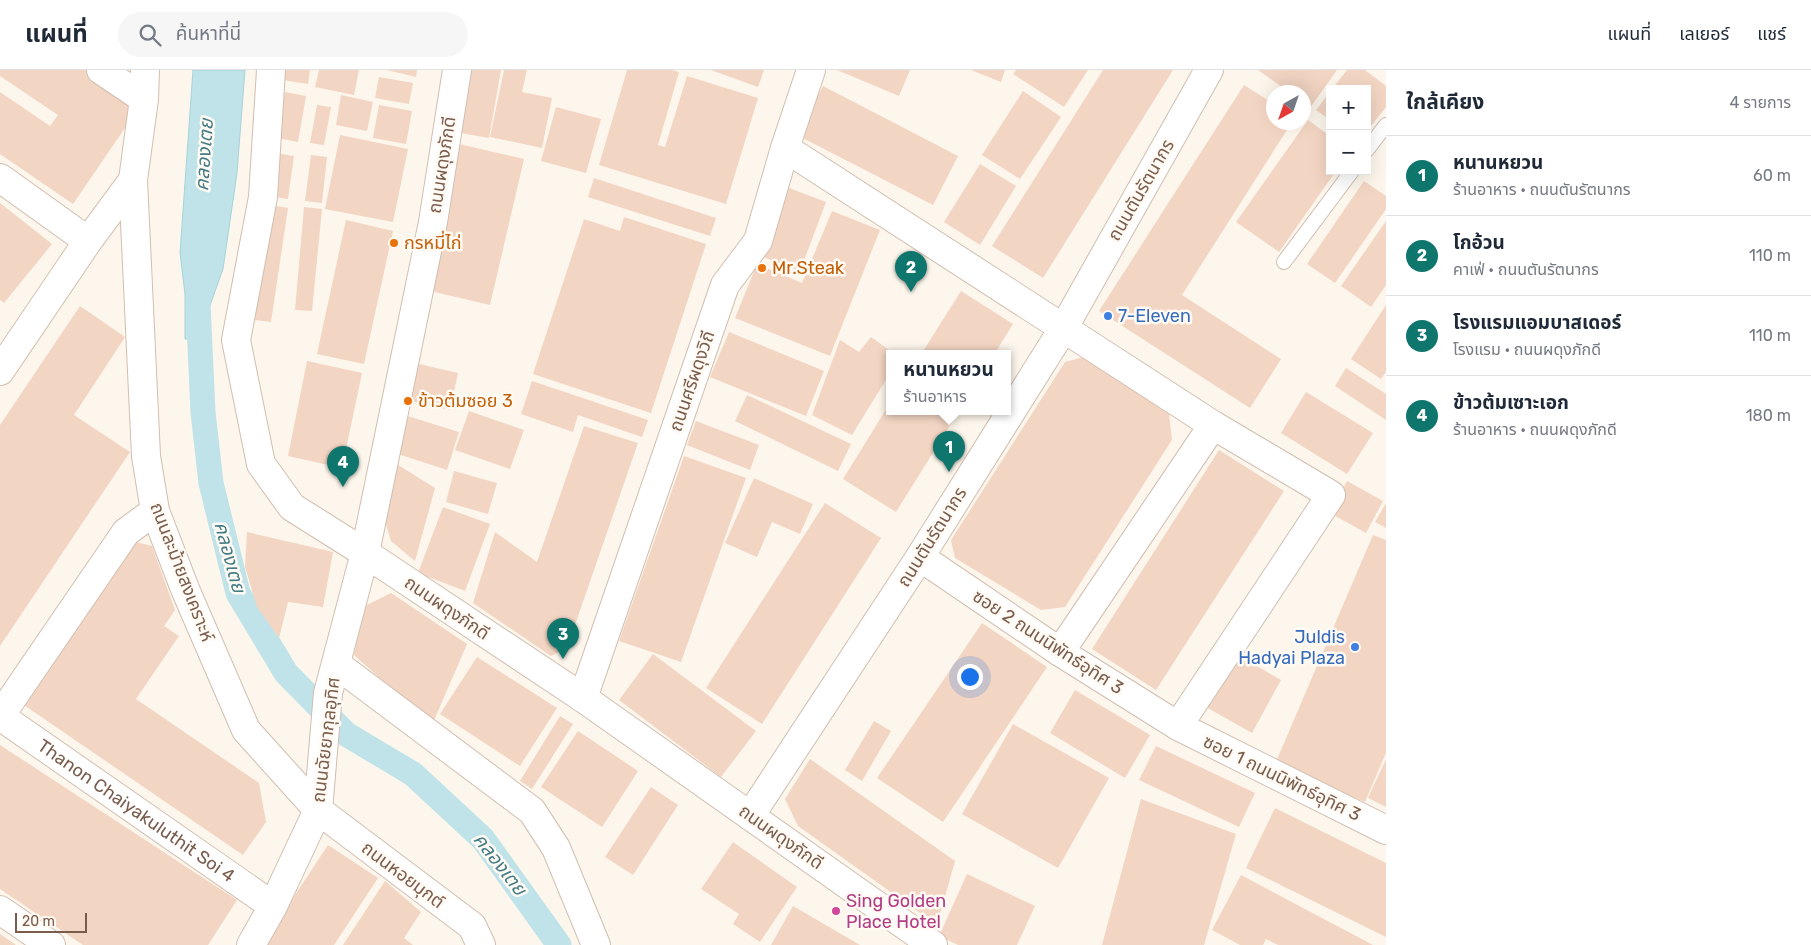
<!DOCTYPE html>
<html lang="th">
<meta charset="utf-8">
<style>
:root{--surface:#fff;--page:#f6f6f7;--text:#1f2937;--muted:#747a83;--line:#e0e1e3;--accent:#0f766e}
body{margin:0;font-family:Rubik,"Noto Sans Thai",sans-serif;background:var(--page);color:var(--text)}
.controls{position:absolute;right:15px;top:15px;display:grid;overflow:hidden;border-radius:0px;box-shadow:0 5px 20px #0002}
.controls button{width:45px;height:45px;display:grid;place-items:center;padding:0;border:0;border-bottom:1px solid var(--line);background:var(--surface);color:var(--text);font:25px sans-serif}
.compass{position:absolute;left:1266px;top:15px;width:45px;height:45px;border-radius:50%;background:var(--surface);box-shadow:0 5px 20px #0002;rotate:220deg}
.scale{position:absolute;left:15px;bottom:12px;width:72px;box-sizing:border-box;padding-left:5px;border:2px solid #7a5c4d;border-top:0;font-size:14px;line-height:18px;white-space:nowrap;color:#7a5c4d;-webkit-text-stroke:4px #fffaf3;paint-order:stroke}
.you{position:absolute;left:969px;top:606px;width:18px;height:18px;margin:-12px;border:4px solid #fff;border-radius:50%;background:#1a73e8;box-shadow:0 0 0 8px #1a73e833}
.badge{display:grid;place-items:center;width:32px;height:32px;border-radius:50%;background:var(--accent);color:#fff;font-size:16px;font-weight:700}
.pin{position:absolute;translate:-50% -41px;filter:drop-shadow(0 1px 2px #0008)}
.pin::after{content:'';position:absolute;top:26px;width:18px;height:15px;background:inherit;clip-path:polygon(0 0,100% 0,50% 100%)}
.popup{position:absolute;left:886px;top:280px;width:125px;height:65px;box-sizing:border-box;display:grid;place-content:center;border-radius:0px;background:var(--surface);filter:drop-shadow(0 1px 4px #0005);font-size:16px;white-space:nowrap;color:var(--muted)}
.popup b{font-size:19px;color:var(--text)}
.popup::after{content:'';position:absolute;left:50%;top:100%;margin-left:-10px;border:10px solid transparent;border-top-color:var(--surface)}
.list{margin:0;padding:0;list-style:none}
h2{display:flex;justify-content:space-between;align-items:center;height:65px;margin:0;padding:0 20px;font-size:21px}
h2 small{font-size:16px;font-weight:400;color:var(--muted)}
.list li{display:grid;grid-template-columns:32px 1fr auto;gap:15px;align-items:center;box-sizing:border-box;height:80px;padding:0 20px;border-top:1px solid var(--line)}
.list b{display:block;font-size:19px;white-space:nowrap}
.list p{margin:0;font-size:16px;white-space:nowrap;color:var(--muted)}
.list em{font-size:16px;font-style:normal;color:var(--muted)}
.icon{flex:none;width:28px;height:28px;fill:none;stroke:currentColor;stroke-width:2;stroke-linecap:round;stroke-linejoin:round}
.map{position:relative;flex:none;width:1386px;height:875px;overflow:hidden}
header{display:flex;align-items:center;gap:30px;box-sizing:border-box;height:70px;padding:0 25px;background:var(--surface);border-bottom:1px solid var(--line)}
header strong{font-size:24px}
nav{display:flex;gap:28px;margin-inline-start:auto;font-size:18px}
.search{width:350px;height:45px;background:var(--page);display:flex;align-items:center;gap:12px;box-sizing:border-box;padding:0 18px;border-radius:28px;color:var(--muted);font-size:19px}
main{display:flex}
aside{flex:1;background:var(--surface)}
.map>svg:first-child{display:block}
.water{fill:#bfe3e8;stroke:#a5d3da}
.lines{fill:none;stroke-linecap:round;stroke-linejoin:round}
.canal{stroke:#bfe3e8;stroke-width:25}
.building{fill:#f3d5c3}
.lane-casing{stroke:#d1beb0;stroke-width:16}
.street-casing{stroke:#d1beb0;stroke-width:30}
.secondary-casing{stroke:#d6c0b0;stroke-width:30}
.lane{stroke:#fff;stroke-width:14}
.street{stroke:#fff;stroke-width:28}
.secondary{stroke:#fff;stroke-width:28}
.food-dot{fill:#e8710a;stroke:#fffaf3;stroke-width:2}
.shop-dot{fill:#3f7fe0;stroke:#fffaf3;stroke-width:2}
.hotel-dot{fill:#d1479c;stroke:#fffaf3;stroke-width:2}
.labels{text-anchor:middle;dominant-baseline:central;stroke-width:5;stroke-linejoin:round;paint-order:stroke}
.street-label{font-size:18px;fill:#7a5c4d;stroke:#fffaf3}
.food-label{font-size:18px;fill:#c56008;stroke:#fffaf3;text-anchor:start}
.shop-label{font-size:18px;fill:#366cbe;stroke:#fffaf3;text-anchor:start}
.hotel-label{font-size:18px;fill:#b23c85;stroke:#fffaf3;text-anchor:start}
.water-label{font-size:19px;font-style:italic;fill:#437c86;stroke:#fffaf3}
</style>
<header>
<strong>แผนที่</strong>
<div class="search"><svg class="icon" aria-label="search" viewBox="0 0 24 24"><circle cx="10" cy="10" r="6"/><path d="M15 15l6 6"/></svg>ค้นหาที่นี่</div>
<nav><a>แผนที่</a><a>เลเยอร์</a><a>แชร์</a></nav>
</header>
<main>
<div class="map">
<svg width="1386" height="875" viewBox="0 0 1386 875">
<rect width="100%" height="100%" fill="#fdf6ec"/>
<polygon class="water" points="193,0 245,0 237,103 223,199 208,241 208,268 185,269 185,224 180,183"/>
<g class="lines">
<polyline class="canal" points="198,234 203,342 211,413 238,523 286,603 346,664 413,704 483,769 559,875"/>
</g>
<g class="building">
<polygon points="0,0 86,0 140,36 73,134 0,84 0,22 50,56 58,45 0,6"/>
<polygon points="278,0 310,0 308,14 276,9"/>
<polygon points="319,0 359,0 354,25 315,17"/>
<polygon points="387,0 417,0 416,7"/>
<polygon points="466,0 501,0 489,68 455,62"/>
<polygon points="504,0 527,0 522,22 552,28 542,78 490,67"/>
<polygon points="627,0 672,0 679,2 658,75 665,77 687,6 758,28 726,134 599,95"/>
<polygon points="711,0 764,0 758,17"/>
<polygon points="837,0 910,0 899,26"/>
<polygon points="971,0 1005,0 1001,12"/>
<polygon points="1016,0 1088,0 1064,37 1013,4"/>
<polygon points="1103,0 1173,0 1043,208 992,176"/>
<polygon points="1258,0 1337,0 1310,38 1304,33 1304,22 1289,22"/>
<polygon points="1347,0 1365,0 1386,16 1386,37 1367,61 1367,19 1332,19"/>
<polygon points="379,7 413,13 409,34 375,28"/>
<polygon points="1244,15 1274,34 1274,52 1292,52 1182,225 1281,289 1250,338 1099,241"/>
<polygon points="823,16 958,86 933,135 797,65"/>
<polygon points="1023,21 1061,47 1020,109 982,85"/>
<polygon points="285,22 306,26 298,72 277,68"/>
<polygon points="1330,22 1330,50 1316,40"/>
<polygon points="341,25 373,32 367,61 336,55"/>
<polygon points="317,35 331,37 324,75 310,73"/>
<polygon points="379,35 412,41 406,74 373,68"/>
<polygon points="556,37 601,49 586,103 541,91"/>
<polygon points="1308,50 1330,66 1330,101 1336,101 1279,182 1236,152"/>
<polygon points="340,65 408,79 393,152 325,139"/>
<polygon points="459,74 524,89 490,235 426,220"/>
<polygon points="276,83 294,86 288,129 269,126"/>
<polygon points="311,85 327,87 322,133 305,131"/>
<polygon points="980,94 1016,116 980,175 944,152"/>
<polygon points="594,108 716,148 710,166 588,127"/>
<polygon points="1364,111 1386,126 1386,139 1335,213 1307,194"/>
<polygon points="784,116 826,132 800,201 758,185"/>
<polygon points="0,133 52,174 4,233 0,230"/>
<polygon points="271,135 288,138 271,252 255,250"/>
<polygon points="304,137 322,139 312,241 295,240"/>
<polygon points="832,141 880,160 830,286 735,248 757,194 802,213"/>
<polygon points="624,147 706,174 651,343 533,304 584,149 620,161"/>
<polygon points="346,150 393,161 364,294 317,284"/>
<polygon points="1386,151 1386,215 1371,237 1341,216"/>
<polygon points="961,221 1013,254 995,283 922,283"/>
<polygon points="1386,235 1386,302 1381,309 1351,289"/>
<polygon points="80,236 125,267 74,345 130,382 0,576 0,355"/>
<polygon points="729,262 824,301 806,346 710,307"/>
<polygon points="871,267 893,283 890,283 890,303 852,365 812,345 840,270 859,282"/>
<polygon points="1084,287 1169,344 1172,370 1065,537 1041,540 955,488 951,470 1065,292"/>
<polygon points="307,291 362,303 342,398 288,386"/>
<polygon points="415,293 458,303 450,340 406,330"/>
<polygon points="1346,298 1386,324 1386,350 1335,316"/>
<polygon points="532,311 648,350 642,367 578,345 573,362 521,344"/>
<polygon points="1306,322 1373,363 1347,404 1281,363"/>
<polygon points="747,325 851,374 838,401 735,351"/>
<polygon points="890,333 890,341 959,341 896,442 843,409"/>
<polygon points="469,341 524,360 510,399 455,380"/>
<polygon points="401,344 459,362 447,400 389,381"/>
<polygon points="696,351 759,375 750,400 687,375"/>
<polygon points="584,356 638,373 567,578 551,586 473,533 495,462 537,492"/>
<polygon points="1219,380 1284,421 1156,620 1092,579"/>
<polygon points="684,386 746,408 681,592 619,571"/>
<polygon points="395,393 435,418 415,491 391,471 384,448"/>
<polygon points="454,401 497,413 488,444 446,432"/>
<polygon points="754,408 813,434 800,464 772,452 757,487 725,473"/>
<polygon points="1347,411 1383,431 1366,463 1330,443"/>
<polygon points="825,433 881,468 762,654 706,618"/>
<polygon points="1386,433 1386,458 1375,452"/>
<polygon points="443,437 490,454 465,521 418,503"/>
<polygon points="247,462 333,482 323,537 288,532 279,568 257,537 245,497"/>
<polygon points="1373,465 1386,470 1386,683 1365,732 1275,694"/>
<polygon points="128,470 152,476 175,540 164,556 179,566 136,629 259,713 266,752 243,785 18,631"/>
<polygon points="391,523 467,574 432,655 354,585 363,537"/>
<polygon points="982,553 1047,597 943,752 877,708"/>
<polygon points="653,584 756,661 721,707 619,630"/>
<polygon points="1236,584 1281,610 1252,663 1206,637"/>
<polygon points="477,587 557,638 520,696 440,644"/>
<polygon points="1075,620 1150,665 1125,708 1050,663"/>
<polygon points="560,646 573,654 532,719 520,711"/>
<polygon points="874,651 891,661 862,711 845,700"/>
<polygon points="1013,654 1109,708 1058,798 962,744"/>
<polygon points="578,661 638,701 602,757 541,717"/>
<polygon points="0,675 237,830 208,875 83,875 0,819"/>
<polygon points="1156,676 1255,723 1239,757 1139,710"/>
<polygon points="810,689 955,791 937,855 798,756 785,729"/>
<polygon points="1386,689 1386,737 1368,728"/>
<polygon points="651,717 678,735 633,805 605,787"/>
<polygon points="1141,729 1236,764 1204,875 1102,875"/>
<polygon points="1275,738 1386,793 1386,867 1246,798"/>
<polygon points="733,772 797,817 760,872 733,854 739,844 701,819"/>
<polygon points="328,775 378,808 334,875 262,875"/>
<polygon points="967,804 1035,836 1017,875 958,875 939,866"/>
<polygon points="1241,805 1373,875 1278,875 1266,869 1263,875 1240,875 1212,860"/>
<polygon points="385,811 421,842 404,868 413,875 343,875"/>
<polygon points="793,836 860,875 771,875"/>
<polygon points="0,864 16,875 0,875"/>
</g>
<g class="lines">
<g class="lane-casing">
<g id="lane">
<polyline points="1367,80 1386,55"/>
<polyline points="1284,192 1352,101"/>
</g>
</g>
<g class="street-casing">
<g id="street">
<polyline points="101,0 144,29"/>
<polyline points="145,0 144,29 133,110 146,386 155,441 185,519 246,660 318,740 472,856 481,875"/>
<polyline points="271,0 263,127 236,270 261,394 292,437 365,483 583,628 933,875"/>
<polyline points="785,78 1213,355 1331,425 1178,656"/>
<polyline points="0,108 88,171"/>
<polyline points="920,487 1060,582 1178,656 1386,760"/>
<polyline points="1060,582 1213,355"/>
<polyline points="336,594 532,741 556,778 596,875"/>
<polyline points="583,628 725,215 758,171 785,78 811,0"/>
<path id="s1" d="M 0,646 L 273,836"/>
<polyline points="0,646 126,462 155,441"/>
<polyline points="750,746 920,487 1063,259 1209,0"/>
<polyline points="0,840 51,875"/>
<polyline points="251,875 273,836 318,740 328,623 365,483 433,152 457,0"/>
</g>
</g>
<g class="secondary-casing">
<polyline id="secondary" points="0,301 88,171 133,110"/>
</g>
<use href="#lane" class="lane"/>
<use href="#street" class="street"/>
<use href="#secondary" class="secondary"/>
</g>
<g class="food-dot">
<circle cx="394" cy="173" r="5"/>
<circle cx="762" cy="198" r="5"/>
<circle cx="408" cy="331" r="5"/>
</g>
<g class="shop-dot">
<circle cx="1108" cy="246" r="5"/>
<circle cx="1355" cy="577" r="5"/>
</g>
<circle class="hotel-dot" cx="836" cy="841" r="5"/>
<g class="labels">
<g class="street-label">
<text transform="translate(442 95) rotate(-81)">ถนนผดุงภักดี</text>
<text transform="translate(1141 120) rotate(-60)">ถนนตันรัตนากร</text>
<text transform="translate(692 311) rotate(-71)">ถนนศรีผดุงวิถี</text>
<text transform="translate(932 467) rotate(-58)">ถนนตันรัตนากร</text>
<text transform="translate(182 502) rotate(69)">ถนนละม้ายสงเคราะห์</text>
<text transform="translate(447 538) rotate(34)">ถนนผดุงภักดี</text>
<text transform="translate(1048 572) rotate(33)">ซอย 2 ถนนนิพัทธ์อุทิศ 3</text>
<text transform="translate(326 670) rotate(-83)">ถนนฉัยยากุลอุทิศ</text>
<text transform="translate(1282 708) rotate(26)">ซอย 1 ถนนนิพัทธ์อุทิศ 3</text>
<text stroke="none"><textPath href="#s1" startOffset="166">Thanon Chaiyakuluthit Soi 4</textPath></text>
<text transform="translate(781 767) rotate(35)">ถนนผดุงภักดี</text>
<text transform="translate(403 805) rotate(37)">ถนนหอยมุกต์</text>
</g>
<g class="food-label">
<text x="404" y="173">กรหมี่ไก่</text>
<text x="772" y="198">Mr.Steak</text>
<text x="418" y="331">ข้าวต้มซอย 3</text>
</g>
<g class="shop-label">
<text x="1118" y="246">7-Eleven</text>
<text x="1345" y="567" text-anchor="end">Juldis<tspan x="1345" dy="21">Hadyai Plaza</tspan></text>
</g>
<g class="hotel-label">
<text x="846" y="831">Sing Golden<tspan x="846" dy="21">Place Hotel</tspan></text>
</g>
<g class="water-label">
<text transform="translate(204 85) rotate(-86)">คลองเตย</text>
<text transform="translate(230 487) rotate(75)">คลองเตย</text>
<text transform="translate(500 794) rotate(52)">คลองเตย</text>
</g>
</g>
</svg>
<div class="controls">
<button>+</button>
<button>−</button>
</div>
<svg class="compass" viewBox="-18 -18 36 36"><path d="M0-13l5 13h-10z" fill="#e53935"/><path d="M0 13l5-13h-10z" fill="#747a83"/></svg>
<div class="scale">20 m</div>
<div class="you"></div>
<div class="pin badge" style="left:949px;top:402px">1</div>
<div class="popup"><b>หนานหยวน</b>ร้านอาหาร</div>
<div class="pin badge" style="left:911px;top:222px">2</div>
<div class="pin badge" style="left:563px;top:589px">3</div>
<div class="pin badge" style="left:343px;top:417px">4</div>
</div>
<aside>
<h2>ใกล้เคียง<small>4 รายการ</small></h2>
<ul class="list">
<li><span class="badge">1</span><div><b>หนานหยวน</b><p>ร้านอาหาร · ถนนตันรัตนากร</p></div><em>60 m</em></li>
<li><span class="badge">2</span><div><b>โกอ้วน</b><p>คาเฟ่ · ถนนตันรัตนากร</p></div><em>110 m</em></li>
<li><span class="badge">3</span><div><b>โรงแรมแอมบาสเดอร์</b><p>โรงแรม · ถนนผดุงภักดี</p></div><em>110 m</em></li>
<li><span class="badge">4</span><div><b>ข้าวต้มเซาะเอก</b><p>ร้านอาหาร · ถนนผดุงภักดี</p></div><em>180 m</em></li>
</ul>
</aside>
</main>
